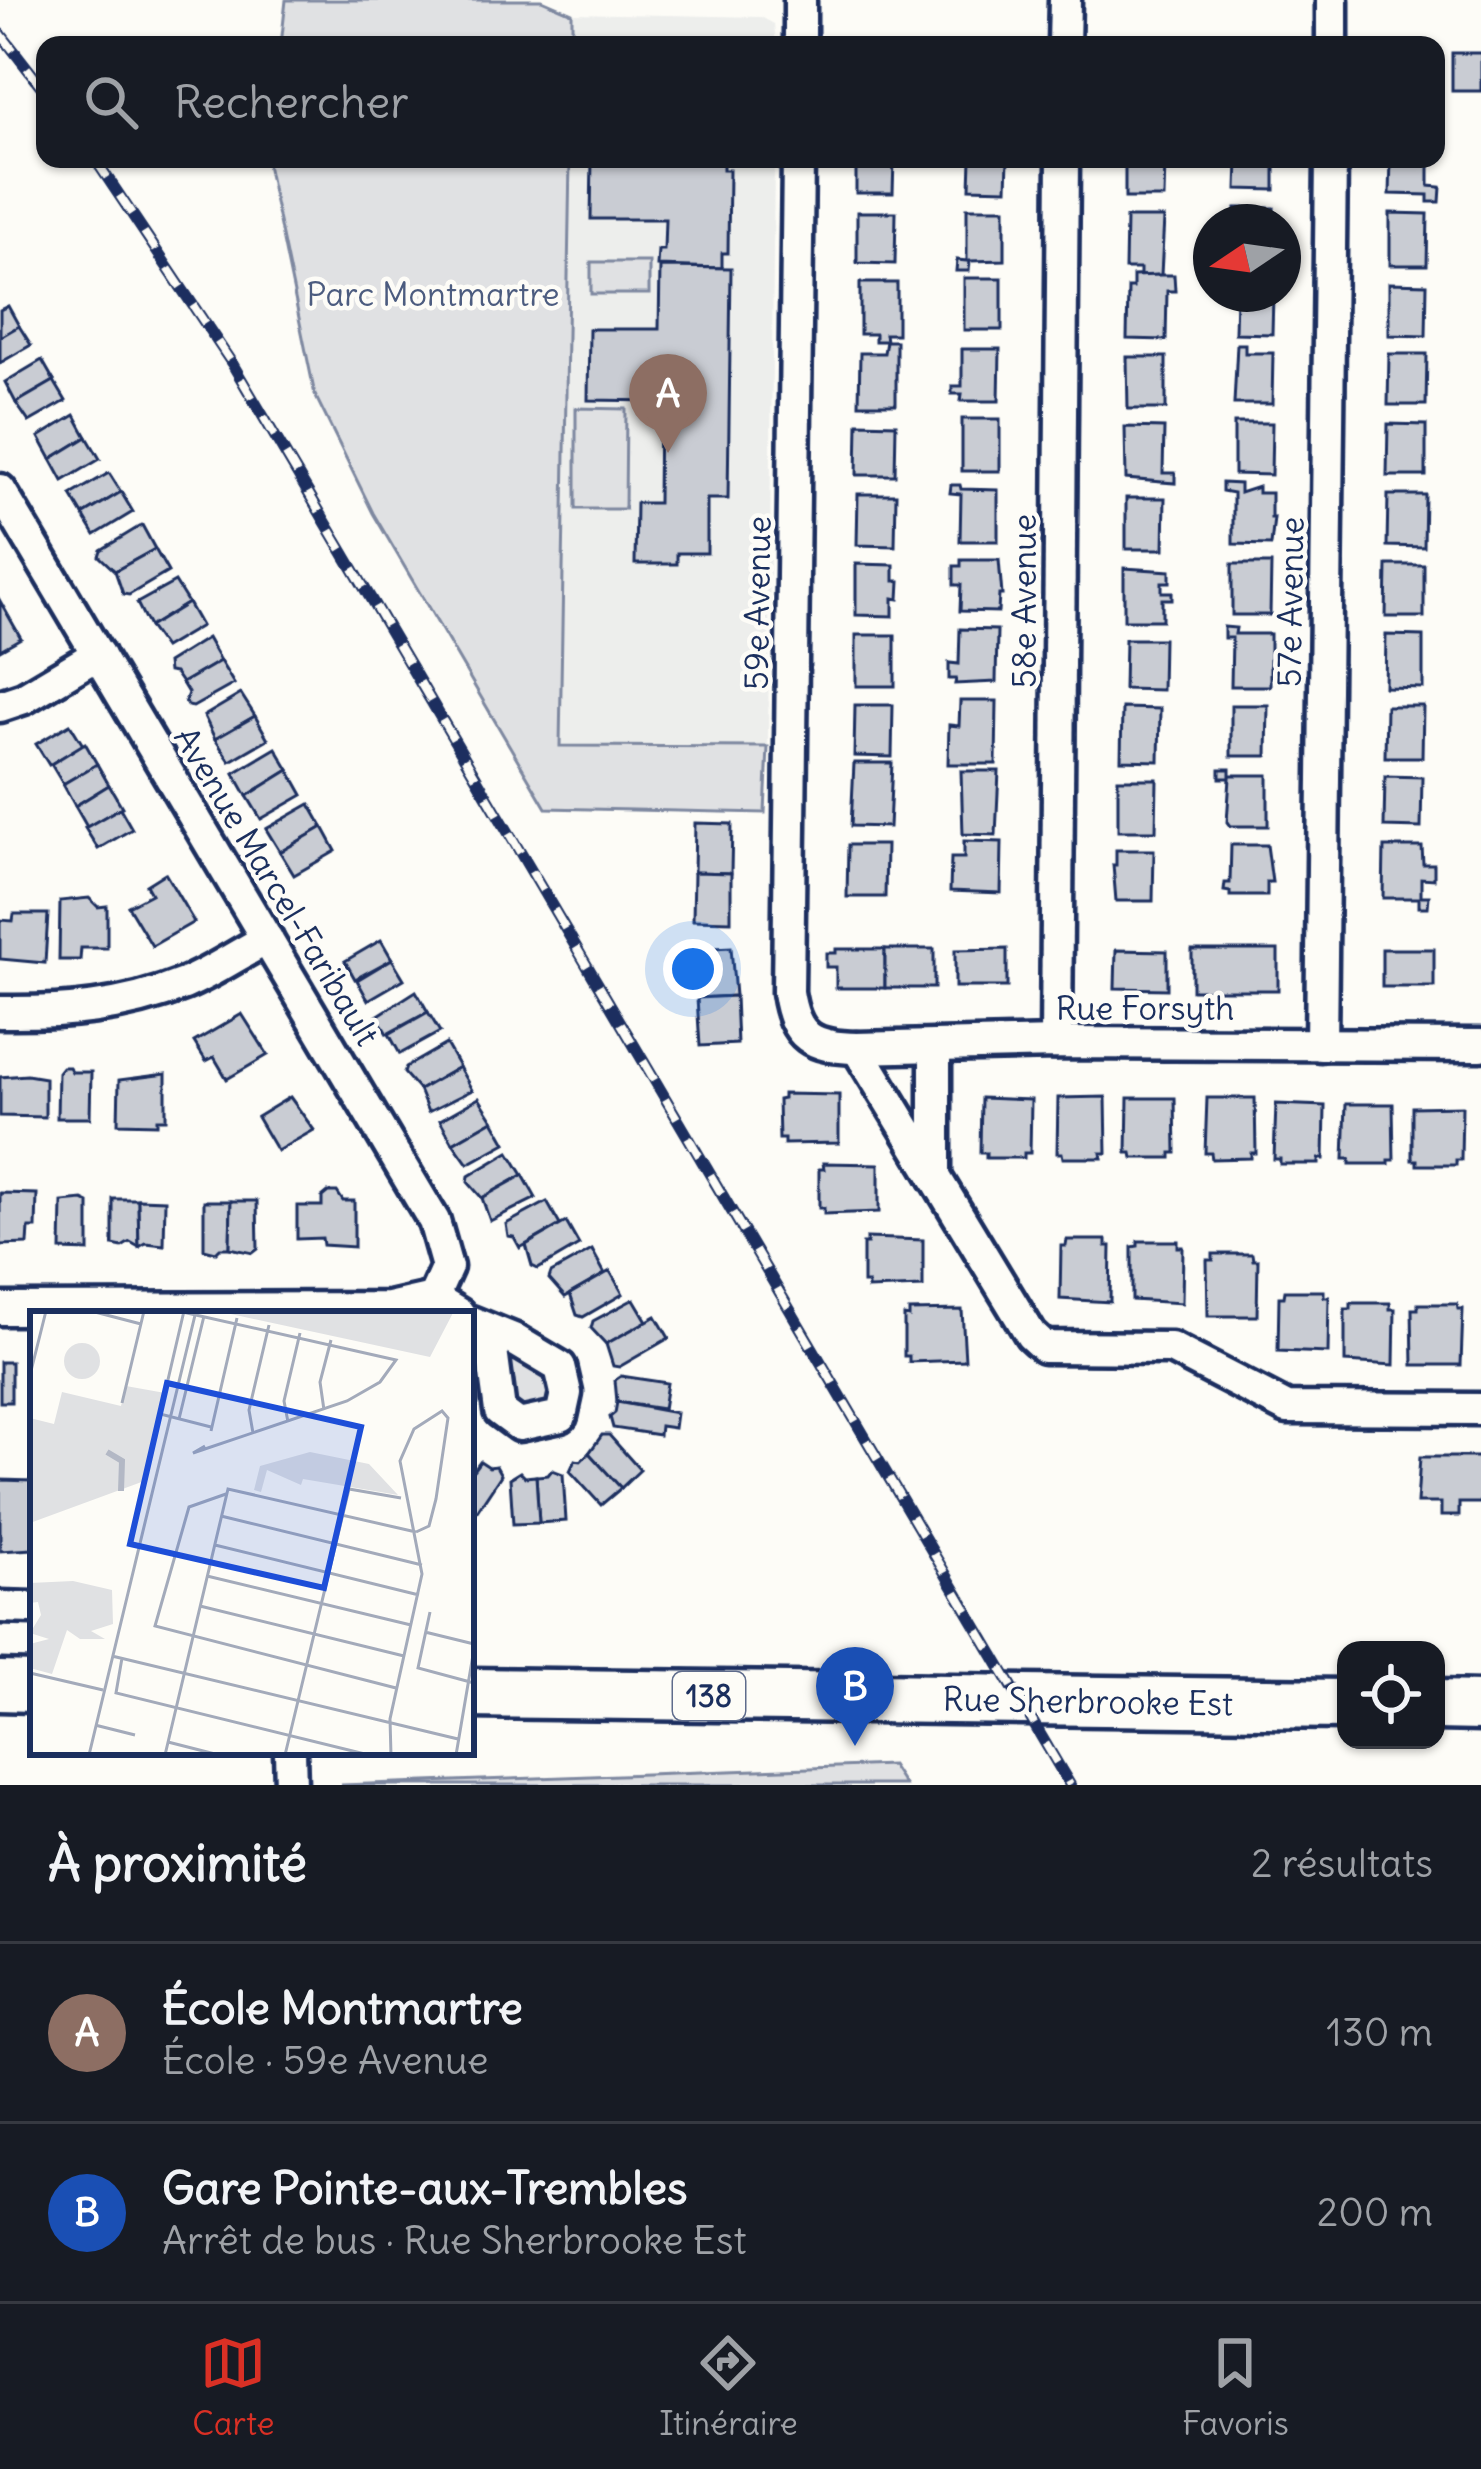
<!DOCTYPE html>
<html lang="fr">
<meta charset="utf-8">
<style>
:root{--surface:#171b24;--page:#20242c;--text:#f1f3f6;--muted:#9ea1a6;--line:#363941;--accent:#d93025}
body{margin:0;font-family:Delius,sans-serif;background:var(--page);color:var(--text)}
.controls{position:absolute;right:36px;bottom:36px;display:grid;overflow:hidden;border-radius:24px;box-shadow:0 3px 9px #0004}
.controls button{width:108px;height:108px;display:grid;place-items:center;padding:0;border:0;border-bottom:3px solid var(--line);background:var(--surface);color:var(--text);font:60px sans-serif}
.compass{position:absolute;left:1193px;top:204px;width:108px;height:108px;border-radius:50%;background:var(--surface);box-shadow:0 3px 9px #0004;rotate:257deg}
.you{position:absolute;left:693px;top:969px;width:42px;height:42px;margin:-30px;border:9px solid #fff;border-radius:50%;background:#1a73e8;box-shadow:0 0 0 18px #1a73e833}
.badge{display:grid;place-items:center;width:78px;height:78px;border-radius:50%;background:var(--accent);color:#fff;font-size:39px;font-weight:700}
.pin{position:absolute;translate:-50% -99px;filter:drop-shadow(0 3px 6px #0008)}
.pin::after{content:'';position:absolute;top:63px;width:42px;height:36px;background:inherit;clip-path:polygon(0 0,100% 0,50% 100%)}
.list{margin:0;padding:0;list-style:none}
h2{display:flex;justify-content:space-between;align-items:center;height:156px;margin:0;padding:0 48px;font-size:51px}
h2 small{font-size:39px;font-weight:400;color:var(--muted)}
.list li{display:grid;grid-template-columns:78px 1fr auto;gap:36px;align-items:center;box-sizing:border-box;height:180px;padding:0 48px;border-top:3px solid var(--line)}
.list b{display:block;font-size:45px;white-space:nowrap}
.list p{margin:0;font-size:39px;white-space:nowrap;color:var(--muted)}
.list em{font-size:39px;font-style:normal;color:var(--muted)}
.icon{flex:none;width:66px;height:66px;fill:none;stroke:currentColor;stroke-width:2;stroke-linecap:round;stroke-linejoin:round}
.map{position:relative;flex:none;width:1481px;height:1785px;overflow:hidden}
.search{position:absolute;background:var(--surface);box-shadow:0 3px 9px #0004;left:36px;right:36px;top:36px;height:132px;display:flex;align-items:center;gap:30px;box-sizing:border-box;padding:0 42px;border-radius:24px;color:var(--muted);font-size:45px}
.sheet{height:516px;background:var(--surface)}
nav{display:flex;justify-content:space-around;align-items:center;box-sizing:border-box;height:168px;border-top:3px solid var(--line);background:var(--surface);font-size:33px;color:var(--muted)}
nav a{display:grid;justify-items:center;gap:6px}
nav .on{color:var(--accent)}
.map>svg:first-child{display:block}
.built{fill:#edeeec}
.green{fill:#e0e1e3;stroke:#7e88a0;stroke-width:3}
.building{fill:#c9ccd3;stroke:#1b2f5e;stroke-width:3}
.lines{fill:none;stroke-linecap:round;stroke-linejoin:round}
.street-casing{stroke:#1b2f5e;stroke-width:39}
.primary-casing{stroke:#1b2f5e;stroke-width:57}
.street{stroke:#fdfcf7;stroke-width:30}
.primary{stroke:#fdfcf7;stroke-width:48}
.rail-casing{stroke:#1b2f5e;stroke-width:12}
.rail{stroke:#fdfcf7;stroke-width:8;stroke-dasharray:22;stroke-linecap:butt}
.labels{text-anchor:middle;dominant-baseline:central;stroke-width:9;stroke-linejoin:round;paint-order:stroke}
.shield{fill:#fdfcf7;stroke:#5f6c8c;stroke-width:3}
.shield-label{font-size:30px;font-weight:bold;fill:#1b2f5e}
.park-label{font-size:33px;fill:#4c5c7f;stroke:#fdfcf7}
.street-label{font-size:33px;fill:#1b2f5e;stroke:#fdfcf7}
.inset-river{fill:none;stroke:#b3b8c5;stroke-width:6}
.inset-road{fill:none;stroke:#a3aaba;stroke-width:3}
.view{fill:#1d4ed8;fill-opacity:0.15;stroke:#1d4ed8;stroke-width:6}
.inset-edge{fill:none;stroke:#1b2f5e;stroke-width:6}
</style>
<div class="map">
<svg width="1481" height="1785" viewBox="0 0 1481 1785">
<rect width="100%" height="100%" fill="#fdfcf7"/>
<filter id="ink" filterUnits="userSpaceOnUse"><feTurbulence type="fractalNoise" baseFrequency=".00833" numOctaves="2"/><feDisplacementMap in="SourceGraphic" scale="24" xChannelSelector="R" yChannelSelector="G"/><feConvolveMatrix kernelMatrix="1 2 1 2 8 2 1 2 1" color-interpolation-filters="sRGB"/></filter>
<g filter="url(#ink)">
<g class="built">
<polygon points="572,13 761,17 774,24 776,45 572,45"/>
<polygon points="570,159 774,159 768,747 560,747"/>
</g>
<g class="green">
<polygon points="286,0 542,0 572,13 572,45 281,45"/>
<polygon points="266,159 570,159 560,746 768,747 765,813 546,808 373,513 315,395"/>
<rect x="591" y="262" width="58" height="32"/>
<polygon points="576,408 626,409 625,509 576,509"/>
<polygon points="509,1354 551,1373 551,1404 517,1412 503,1387"/>
<polygon points="891,1765 904,1785 341,1785"/>
</g>
<g class="building">
<rect x="1452" y="53" width="29" height="38"/>
<polygon points="592,159 723,159 723,170 729,170 728,253 722,253 722,268 657,266 658,250 664,250 665,219 591,219"/>
<polygon points="856,159 894,159 893,193 856,193"/>
<polygon points="971,159 1008,159 1007,189 970,188"/>
<polygon points="1125,159 1165,159 1164,198 1125,198"/>
<polygon points="1238,159 1275,159 1275,190 1237,189"/>
<polygon points="1391,159 1429,159 1429,186 1441,187 1440,202 1428,202 1428,195 1390,194"/>
<polygon points="967,208 1005,208 1005,260 970,261 969,271 956,271 957,260 967,261"/>
<rect x="1236" y="208" width="38" height="14"/>
<polygon points="857,212 896,212 895,264 857,263"/>
<polygon points="1390,213 1428,214 1427,265 1390,265"/>
<polygon points="1126,218 1164,218 1161,275 1140,276 1140,269 1125,269"/>
<polygon points="660,267 731,268 728,499 707,499 707,553 677,553 677,564 635,564 636,503 658,503 659,401 588,400 589,329 659,329"/>
<polygon points="1161,275 1174,275 1175,291 1167,291 1166,340 1127,339 1128,288 1133,288 1133,276"/>
<rect x="964" y="278" width="38" height="52"/>
<polygon points="860,283 897,283 897,334 885,334 886,341 875,341 875,334 860,334"/>
<polygon points="1389,283 1427,284 1426,336 1389,335"/>
<polygon points="1236,294 1273,294 1272,334 1235,333"/>
<polygon points="8,306 19,326 0,337 0,310"/>
<polygon points="19,326 31,345 0,363 0,337"/>
<polygon points="886,341 896,341 896,404 859,404 860,353 884,353"/>
<polygon points="1237,344 1245,344 1245,353 1273,353 1272,404 1234,404"/>
<polygon points="962,349 1000,349 999,401 961,401 962,394 952,394 952,386 962,386"/>
<polygon points="1389,354 1427,354 1426,405 1388,405"/>
<polygon points="1127,357 1166,357 1166,409 1128,409"/>
<polygon points="42,360 54,381 16,403 5,382"/>
<polygon points="54,381 66,401 29,422 16,403"/>
<polygon points="75,415 87,437 51,459 39,437"/>
<rect x="962" y="419" width="38" height="52"/>
<polygon points="858,423 896,424 895,475 857,475"/>
<polygon points="1234,423 1272,423 1271,475 1234,474"/>
<polygon points="1388,424 1426,425 1426,476 1387,476"/>
<polygon points="1125,427 1164,428 1163,473 1175,473 1175,483 1126,479"/>
<polygon points="87,437 100,459 63,481 51,459"/>
<polygon points="109,473 121,492 83,515 71,495"/>
<polygon points="1222,483 1240,484 1240,493 1258,487 1258,493 1271,493 1271,518 1274,518 1271,545 1233,544 1233,493 1222,491"/>
<polygon points="951,485 960,485 961,489 998,490 998,541 960,541 961,494 950,493"/>
<polygon points="121,492 133,512 95,535 83,515"/>
<polygon points="858,494 896,494 895,546 857,545"/>
<polygon points="1388,495 1425,495 1424,547 1387,546"/>
<polygon points="1126,498 1165,498 1164,549 1126,549"/>
<polygon points="142,525 155,549 115,571 99,556 101,550"/>
<polygon points="155,549 168,572 129,595 123,594 115,571"/>
<polygon points="961,560 999,560 1002,595 999,595 998,612 960,611 961,585 954,585 954,566 961,566"/>
<polygon points="856,564 894,565 894,581 900,581 899,599 893,598 893,616 856,615"/>
<polygon points="1232,564 1271,564 1270,615 1232,615"/>
<polygon points="1387,565 1424,565 1424,617 1386,617"/>
<polygon points="1124,568 1170,571 1170,582 1162,582 1162,592 1172,592 1172,599 1162,599 1162,620 1124,620"/>
<polygon points="175,582 188,603 149,627 137,603"/>
<polygon points="0,601 21,638 0,650"/>
<polygon points="188,603 201,626 164,648 149,627"/>
<polygon points="1224,627 1236,628 1235,634 1270,634 1270,686 1231,686 1232,638 1224,638"/>
<polygon points="960,629 997,630 996,682 955,684 956,679 949,679 949,663 959,664"/>
<rect x="856" y="635" width="39" height="51"/>
<polygon points="1386,635 1423,636 1423,688 1385,687"/>
<polygon points="207,638 220,661 182,683 175,673 168,672 167,663"/>
<polygon points="1125,639 1163,639 1162,690 1124,689"/>
<polygon points="220,661 234,684 193,707 188,706 185,701 188,693 182,683"/>
<polygon points="241,694 255,716 215,739 204,716"/>
<polygon points="960,701 997,701 996,764 948,764 949,725 959,726"/>
<polygon points="855,705 893,705 892,757 854,756"/>
<polygon points="1231,705 1268,705 1267,756 1231,756"/>
<polygon points="1386,706 1423,706 1422,757 1385,757"/>
<polygon points="1122,708 1160,709 1159,761 1121,760"/>
<polygon points="255,716 268,739 230,761 215,739"/>
<polygon points="70,724 83,745 49,765 36,744"/>
<polygon points="85,743 97,764 63,784 51,764"/>
<polygon points="276,748 289,770 247,796 234,773"/>
<polygon points="854,763 892,763 889,827 851,826"/>
<polygon points="97,764 109,785 75,806 63,784"/>
<polygon points="1220,769 1230,769 1230,775 1268,775 1268,826 1230,826 1227,822 1230,778 1220,778"/>
<polygon points="289,770 303,795 261,819 247,796"/>
<polygon points="961,771 999,771 996,835 963,834"/>
<polygon points="1385,776 1422,777 1421,828 1384,827"/>
<polygon points="1118,779 1157,779 1156,831 1118,831"/>
<polygon points="109,785 122,807 87,827 75,806"/>
<polygon points="310,804 323,827 280,852 266,829"/>
<polygon points="120,808 132,829 98,849 85,828"/>
<polygon points="695,823 732,824 731,873 694,872"/>
<polygon points="323,827 336,851 294,875 280,852"/>
<polygon points="964,841 1002,842 1001,893 950,891 951,858 964,858"/>
<polygon points="848,845 886,845 885,897 847,897"/>
<polygon points="1231,845 1267,845 1272,882 1267,882 1267,896 1230,896 1230,892 1224,891 1225,883 1230,883"/>
<polygon points="1384,847 1422,847 1423,864 1434,864 1434,879 1421,878 1421,896 1429,896 1428,907 1419,907 1419,898 1383,898"/>
<polygon points="1116,850 1154,850 1153,901 1116,901 1113,865 1116,865"/>
<polygon points="694,872 731,873 731,921 693,920"/>
<polygon points="165,873 194,922 152,946 128,906 151,894 146,885"/>
<polygon points="89,898 98,907 107,906 107,948 81,948 80,960 59,960 60,901"/>
<polygon points="14,914 48,914 45,963 0,959 0,920 13,921"/>
<polygon points="381,940 392,959 355,979 345,961"/>
<polygon points="731,947 735,996 697,998 694,949"/>
<polygon points="836,949 885,949 885,988 836,988 836,967 826,967 826,953 836,953"/>
<rect x="885" y="949" width="49" height="39"/>
<polygon points="1007,949 1007,987 955,987 955,950"/>
<rect x="1382" y="949" width="52" height="38"/>
<polygon points="1116,950 1167,951 1167,989 1115,988"/>
<rect x="1192" y="950" width="86" height="40"/>
<polygon points="392,959 404,979 368,1000 357,980"/>
<polygon points="416,991 428,1012 387,1034 377,1016"/>
<polygon points="735,996 737,1044 700,1046 697,998"/>
<polygon points="428,1012 440,1032 400,1054 389,1034"/>
<polygon points="242,1014 268,1055 227,1079 214,1057 206,1061 194,1042"/>
<polygon points="446,1044 459,1067 419,1090 404,1073 406,1067"/>
<polygon points="62,1067 69,1067 72,1072 91,1072 90,1118 57,1118 58,1072"/>
<polygon points="459,1067 472,1090 428,1112 419,1090"/>
<polygon points="166,1074 166,1119 157,1119 157,1124 118,1123 119,1080"/>
<polygon points="27,1075 45,1078 45,1117 0,1116 0,1077"/>
<polygon points="783,1094 839,1095 839,1143 784,1144 784,1139 779,1139 778,1100 783,1099"/>
<polygon points="290,1097 314,1130 277,1151 257,1117"/>
<polygon points="1106,1097 1107,1153 1101,1153 1102,1158 1063,1158 1062,1153 1057,1153 1058,1098"/>
<polygon points="479,1098 493,1120 453,1143 440,1120"/>
<polygon points="981,1098 1031,1100 1030,1153 1024,1153 1024,1158 986,1158 986,1153 980,1153"/>
<polygon points="1128,1098 1175,1098 1176,1153 1171,1153 1171,1158 1133,1158 1132,1153 1127,1153"/>
<polygon points="1207,1098 1255,1098 1256,1153 1251,1153 1251,1158 1212,1159 1211,1153 1205,1153"/>
<polygon points="1276,1104 1325,1106 1324,1159 1319,1159 1319,1164 1280,1164 1280,1159 1274,1159"/>
<polygon points="1346,1104 1393,1104 1394,1160 1389,1160 1389,1164 1350,1164 1350,1159 1344,1159"/>
<polygon points="1462,1106 1461,1160 1456,1160 1456,1165 1417,1165 1417,1160 1412,1160 1412,1107"/>
<polygon points="493,1120 506,1143 468,1164 453,1143"/>
<polygon points="509,1152 523,1175 482,1198 468,1182 469,1176"/>
<polygon points="823,1163 879,1164 879,1212 824,1214 824,1208 819,1208 819,1169 824,1169"/>
<polygon points="523,1175 536,1198 490,1221 482,1198"/>
<polygon points="328,1192 337,1192 343,1201 354,1201 354,1247 323,1245 322,1238 297,1239 297,1206 322,1206 322,1197"/>
<polygon points="0,1193 37,1194 36,1228 29,1228 28,1244 0,1245"/>
<polygon points="113,1199 138,1199 139,1247 130,1242 122,1247 113,1245"/>
<polygon points="138,1199 165,1200 164,1245 146,1243 139,1247"/>
<polygon points="83,1200 89,1203 89,1251 61,1250 62,1202"/>
<polygon points="204,1201 231,1201 230,1248 220,1248 216,1252 204,1249"/>
<polygon points="231,1201 257,1201 258,1249 253,1253 230,1248"/>
<polygon points="547,1202 560,1225 520,1248 514,1237 508,1236 506,1224"/>
<polygon points="566,1222 579,1245 538,1269 532,1266 526,1245"/>
<polygon points="867,1238 923,1240 923,1287 868,1289 868,1283 863,1283 863,1244 867,1244"/>
<polygon points="1067,1240 1106,1240 1106,1246 1111,1246 1110,1302 1060,1299 1061,1246 1066,1246"/>
<polygon points="1138,1241 1178,1241 1178,1247 1183,1247 1182,1303 1132,1300 1132,1247 1138,1246"/>
<polygon points="592,1250 605,1274 565,1297 549,1279 551,1273"/>
<polygon points="1213,1254 1252,1254 1253,1260 1258,1260 1257,1316 1208,1316 1207,1260 1213,1260"/>
<polygon points="610,1271 623,1294 583,1317 577,1315 570,1294"/>
<polygon points="1285,1291 1324,1291 1324,1297 1329,1297 1328,1353 1278,1351 1279,1297 1284,1297"/>
<polygon points="634,1299 647,1321 606,1344 591,1328 593,1321"/>
<polygon points="1351,1303 1390,1303 1390,1309 1395,1309 1394,1365 1345,1362 1345,1309 1351,1309"/>
<polygon points="1418,1304 1457,1304 1458,1309 1463,1309 1461,1365 1413,1365 1412,1309 1418,1309"/>
<polygon points="962,1310 965,1360 909,1362 909,1356 904,1356 904,1316 909,1317 909,1311"/>
<polygon points="656,1316 669,1338 619,1367 613,1366 606,1344"/>
<rect x="0" y="1362" width="11" height="40"/>
<polygon points="621,1376 667,1383 663,1409 617,1402 615,1380"/>
<polygon points="617,1402 676,1413 674,1428 660,1426 659,1435 613,1428 610,1417 615,1413"/>
<polygon points="602,1435 609,1435 640,1470 621,1488 589,1453"/>
<polygon points="589,1453 621,1488 601,1505 570,1471 575,1460 581,1461"/>
<polygon points="1420,1457 1479,1457 1481,1503 1459,1503 1459,1516 1441,1516 1441,1503 1417,1503"/>
<polygon points="480,1461 489,1467 496,1466 501,1475 475,1514 471,1511 471,1473"/>
<polygon points="552,1470 563,1474 566,1521 539,1523 536,1476 548,1475"/>
<polygon points="520,1472 525,1477 536,1476 539,1523 513,1524 510,1478"/>
<polygon points="0,1480 33,1481 33,1549 0,1551"/>
</g>
<g class="lines">
<g class="street-casing">
<g id="street">
<polyline points="800,45 800,0"/>
<polyline points="1064,45 1065,0"/>
<polyline points="1332,45 1332,0"/>
<path d="M 798,159 L 788,992 C 795,1038 812,1047 857,1048 L 1056,1043 L 1481,1045"/>
<polyline points="0,490 434,1221 447,1267 433,1298 459,1314"/>
<polyline points="0,706 24,698 98,654"/>
<path d="M 0,1012 C 64,1013 124,1008 184,984 C 213,972 240,953 267,939"/>
<polyline points="1056,1043 1063,159"/>
<polyline points="1321,1045 1331,159"/>
<polyline points="857,1048 1031,1335 1044,1347 1171,1348 1287,1408 1481,1409"/>
<polyline points="935,1177 935,1046"/>
<polyline points="0,1309 389,1308 433,1298"/>
<polyline points="471,1322 513,1339 560,1367 566,1393 561,1416 519,1425 500,1411 493,1358 481,1328"/>
<polyline points="0,1607 33,1608"/>
<polyline points="290,1752 291,1785"/>
</g>
</g>
<g class="primary-casing">
<g id="primary">
<polyline points="0,1686 33,1687"/>
<polyline points="471,1693 1346,1704"/>
<polyline points="1436,1705 1481,1706"/>
</g>
</g>
<use href="#street" class="street"/>
<use href="#primary" class="primary"/>
<g class="rail-casing">
<g id="rail">
<polyline points="0,33 45,91"/>
<polyline points="95,159 233,365 1070,1785"/>
</g>
</g>
<use href="#rail" class="rail"/>
</g>
</g>
<g class="labels">
<rect class="shield" x="673" y="1672" width="72" height="48" rx="9"/>
<g class="shield-label">
<text x="709" y="1696">138</text>
</g>
<g class="park-label">
<text x="433" y="294">Parc Montmartre</text>
</g>
<g class="street-label">
<text transform="translate(1024 601) rotate(-90)">58e Avenue</text>
<text transform="translate(1290 602) rotate(-89)">57e Avenue</text>
<text transform="translate(757 603) rotate(-89)">59e Avenue</text>
<text transform="translate(277 886) rotate(59)">Avenue Marcel-Faribault</text>
<text x="1145" y="1008">Rue Forsyth</text>
<text transform="translate(1088 1701) rotate(1)">Rue Sherbrooke Est</text>
</g>
</g>
<g transform="translate(30 1311)">
<rect width="444" height="444" fill="#fdfcf7"/>
<path d="M 187,0 L 424,0 L 400,46 ZM34 50a18 18 0 1 1 36 0a18 18 0 1 1-36 0ZM 96,75 L 135,82 L 117,169 L 0,212 L 0,107 L 24,113 L 32,81 L 91,95 ZM 280,141 L 339,153 L 368,184 L 273,168 L 271,174 L 237,159 L 231,181 L 224,179 L 230,155 ZM 43,270 L 82,279 L 83,313 L 61,320 L 75,328 L 50,328 L 37,319 L 22,363 L 0,357 L 0,333 L 19,328 L 0,322 L 11,304 L 8,291 L 0,292 L 0,272 Z" fill="#e0e1e3"/>
<path class="inset-river" d="M 77,141 L 92,150 L 91,180"/>
<path class="inset-road" d="M 61,0 L 111,13M 148,0 L 366,49 L 350,71 L 317,90 L 163,142 L 175,135M 154,0 L 130,103 L 181,116M 0,64 L 16,0M 92,92 L 114,0M 294,99 L 290,71 L 301,29M 149,108 L 174,5M 258,111 L 254,90 L 270,22M 181,120 L 207,7M 223,122 L 219,99 L 239,14M 196,183 L 159,196 L 125,315 L 366,377M 191,205 L 392,254M 185,234 L 389,284M 177,265 L 381,314M 170,295 L 374,345M 400,301 L 388,357 L 444,372M 395,321 L 444,333M 82,345 L 428,428M 92,347 L 86,382 L 339,444M 0,362 L 73,379M 65,414 L 105,424M 138,431 L 189,444M 59,444 L 166,0M 135,444 L 198,178 L 386,221M 255,444 L 319,178 L 371,187M 361,444 L 360,408 L 392,263 L 370,150 L 384,118 L 412,100 L 418,107 L 406,188 L 399,215 L 386,221M 426,444 L 444,338"/>
<path class="view" d="M 137,72 L 331,116 L 294,277 L 100,233 Z"/>
<rect width="444" height="444" class="inset-edge"/>
</g>
</svg>
<div class="controls">
<button><svg class="icon" aria-label="locate" viewBox="0 0 24 24"><circle cx="12" cy="12" r="6"/><path d="M12 2v4M12 18v4M2 12h4M18 12h4"/></svg></button>
</div>
<svg class="compass" viewBox="-18 -18 36 36"><path d="M0-13l5 13h-10z" fill="#e53935"/><path d="M0 13l5-13h-10z" fill="#9ea1a6"/></svg>
<div class="you"></div>
<div class="pin badge" style="left:668px;top:453px;background:#8d6e63">A</div>
<div class="pin badge" style="left:855px;top:1746px;background:#1a4fb4">B</div>
<div class="search"><svg class="icon" aria-label="search" viewBox="0 0 24 24"><circle cx="10" cy="10" r="6"/><path d="M15 15l6 6"/></svg>Rechercher</div>
</div>
<section class="sheet">
<h2>À proximité<small>2 résultats</small></h2>
<ul class="list">
<li><span class="badge" style="background:#8d6e63">A</span><div><b>École Montmartre</b><p>École · 59e Avenue</p></div><em>130 m</em></li>
<li><span class="badge" style="background:#1a4fb4">B</span><div><b>Gare Pointe-aux-Trembles</b><p>Arrêt de bus · Rue Sherbrooke Est</p></div><em>200 m</em></li>
</ul>
</section>
<nav>
<a class="on"><svg class="icon" aria-label="map" viewBox="0 0 24 24"><path d="M3 6l6-2 6 2 6-2v14l-6 2-6-2-6 2zM9 4v14M15 6v14"/></svg>Carte</a>
<a><svg class="icon" aria-label="directions" viewBox="0 0 24 24"><path d="M12 3l9 9-9 9-9-9zM9 14v-3h6M13 9l2 2-2 2"/></svg>Itinéraire</a>
<a><svg class="icon" aria-label="saved" viewBox="0 0 24 24"><path d="M7 4h10v16l-5-4-5 4z"/></svg>Favoris</a>
</nav>
